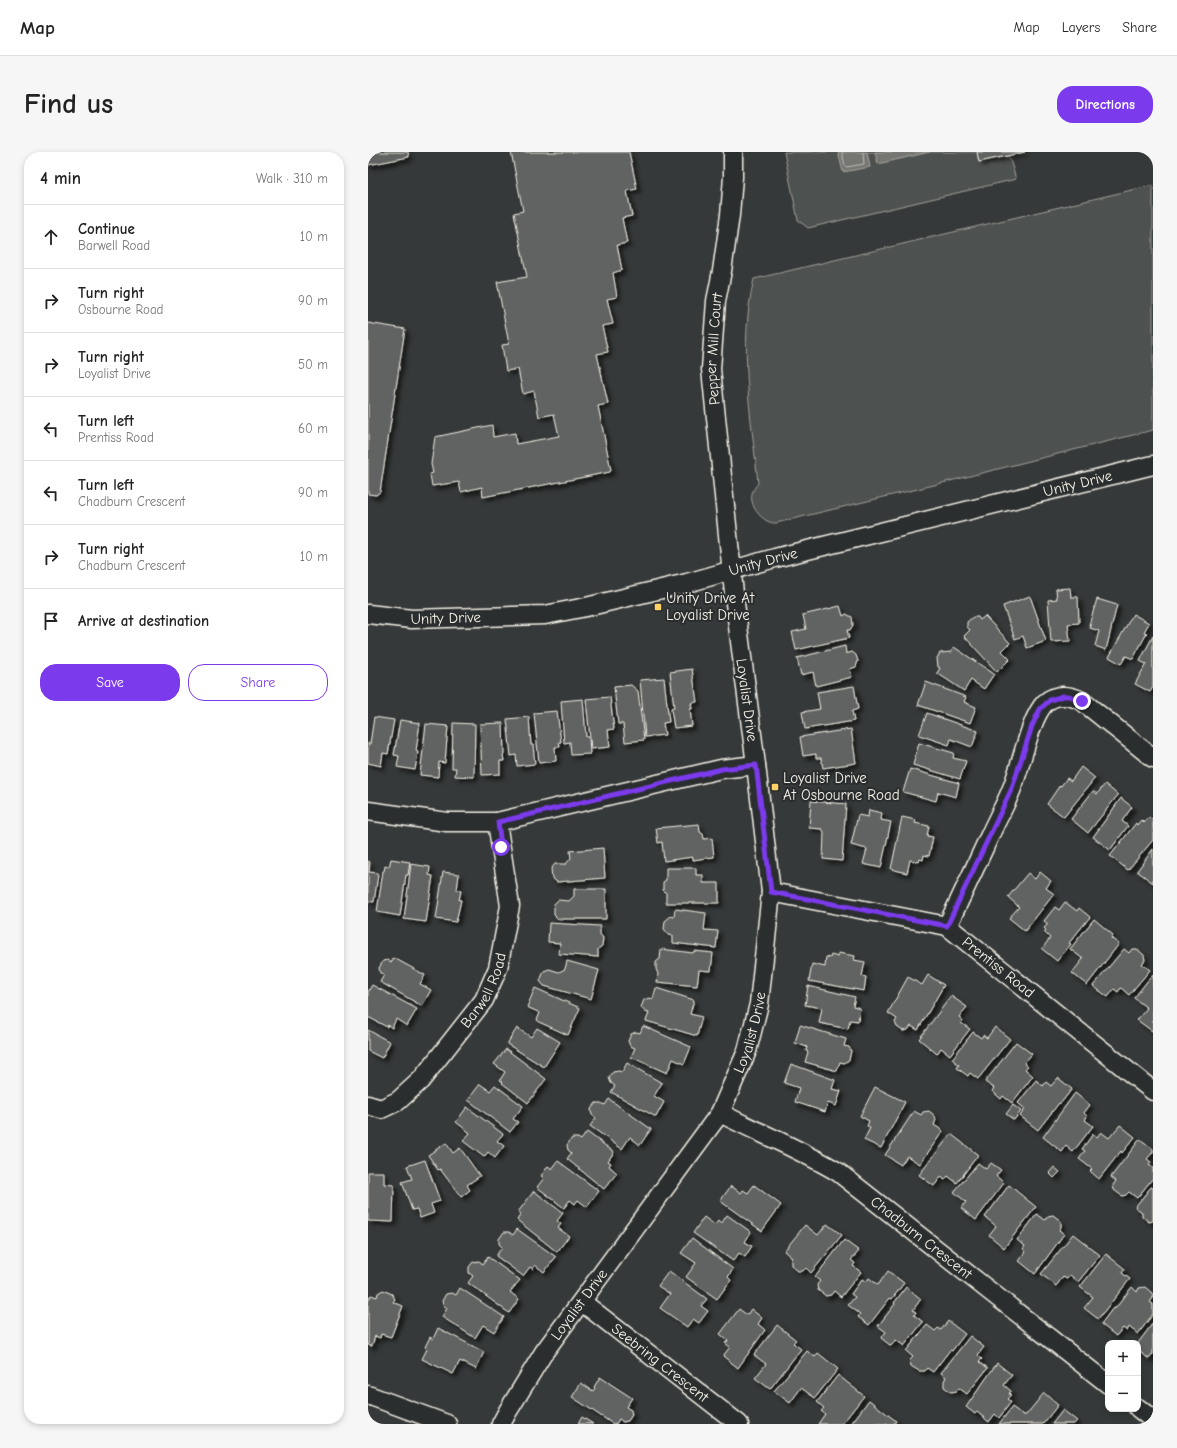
<!DOCTYPE html>
<meta charset="utf-8">
<style>
:root{--surface:#fff;--page:#f6f6f6;--text:#222;--muted:#767676;--line:#e0e0e0;--accent:#7c3aed}
body{margin:0;font-family:"Comic Neue",sans-serif;background:var(--page);color:var(--text)}
.controls{position:absolute;right:12px;bottom:12px;display:grid;overflow:hidden;border-radius:8px;box-shadow:0 2px 6px #0003}
.controls button{width:36px;height:36px;display:grid;place-items:center;padding:0;border:0;border-bottom:1px solid var(--line);background:var(--surface);color:var(--text);font:20px sans-serif}
.stop{position:absolute;width:12px;height:12px;margin:-9px;border:3px solid #7c3aed;border-radius:50%;background:#fff}
.stop.end{background:#7c3aed;border-color:#fff;box-shadow:0 1px 4px #0008}
.list{margin:0;padding:0;list-style:none}
h2{display:flex;justify-content:space-between;align-items:center;height:52px;margin:0;padding:0 16px;font-size:17px}
h2 small{font-size:13px;font-weight:400;color:var(--muted)}
.list li{display:grid;grid-template-columns:26px 1fr auto;gap:12px;align-items:center;box-sizing:border-box;height:64px;padding:0 16px;border-top:1px solid var(--line)}
.list b{display:block;font-size:15px;white-space:nowrap}
.list p{margin:0;font-size:13px;white-space:nowrap;color:var(--muted)}
.list em{font-size:13px;font-style:normal;color:var(--muted)}
.actions{display:flex;gap:8px;padding:12px 16px}
.actions a{flex:1;padding:9px 0;border:1px solid var(--accent);border-radius:16px;text-align:center;font-size:14px;color:var(--accent)}
.actions .main{background:var(--accent);color:#fff}
.icon{flex:none;width:22px;height:22px;fill:none;stroke:currentColor;stroke-width:2;stroke-linecap:round;stroke-linejoin:round}
.map{position:relative;flex:none;width:785px;height:1272px;overflow:hidden;border-radius:16px}
header{display:flex;align-items:center;gap:24px;box-sizing:border-box;height:56px;padding:0 20px;background:var(--surface);border-bottom:1px solid var(--line)}
header strong{font-size:19px}
nav{display:flex;gap:22px;margin-inline-start:auto;font-size:14px}
.intro{display:flex;align-items:center;justify-content:space-between;box-sizing:border-box;height:96px;padding:0 24px}
h1{margin:0;font-size:28px}
.button{padding:10px 18px;border-radius:16px;background:var(--accent);color:#fff;font-size:14px;font-weight:700}
main{display:flex;gap:24px;padding:0 24px}
aside{flex:1;background:var(--surface);border-radius:16px;box-shadow:0 2px 6px #0003}
.map>svg:first-child{display:block}
.green{fill:#4e514f;stroke:#a1a19c}
.water{fill:#757572;stroke:#a8a7a1}
.lines{fill:none;stroke-linecap:round;stroke-linejoin:round}
.shore{stroke:#c1bfb9;stroke-width:1}
.building{fill:#616362;stroke:#f4f1e8;filter:url(#shadow)}
.minor-casing{stroke:#f4f1e8;stroke-width:21}
.minor{stroke:#2a2d2e;stroke-width:18}
.route{stroke:#7c3aed;stroke-width:5}
.poi-dot{fill:#ffd166;stroke:#2a2d2e;stroke-width:1.5}
.labels{text-anchor:middle;dominant-baseline:central;stroke-width:4;stroke-linejoin:round;paint-order:stroke}
.street-label{font-size:15px;fill:#f4f1e8;stroke:#2a2d2e}
.poi-label{font-size:15px;fill:#f4f1e8;stroke:#2a2d2e;text-anchor:start}
</style>
<header>
<strong>Map</strong>
<nav><a>Map</a><a>Layers</a><a>Share</a></nav>
</header>
<div class="intro"><h1>Find us</h1><a class="button">Directions</a></div>
<main>
<aside>
<h2>4 min<small>Walk · 310 m</small></h2>
<ul class="list">
<li><svg class="icon" aria-label="ahead" viewBox="0 0 24 24"><path d="M12 20V5M6 11l6-6 6 6"/></svg><div><b>Continue</b><p>Barwell Road</p></div><em>10 m</em></li>
<li><svg class="icon" aria-label="right" viewBox="0 0 24 24"><path d="M7 20v-9h11M14 6l5 5-5 5"/></svg><div><b>Turn right</b><p>Osbourne Road</p></div><em>90 m</em></li>
<li><svg class="icon" aria-label="right" viewBox="0 0 24 24"><path d="M7 20v-9h11M14 6l5 5-5 5"/></svg><div><b>Turn right</b><p>Loyalist Drive</p></div><em>50 m</em></li>
<li><svg class="icon" aria-label="left" viewBox="0 0 24 24"><path d="M17 20v-9H6M10 6l-5 5 5 5"/></svg><div><b>Turn left</b><p>Prentiss Road</p></div><em>60 m</em></li>
<li><svg class="icon" aria-label="left" viewBox="0 0 24 24"><path d="M17 20v-9H6M10 6l-5 5 5 5"/></svg><div><b>Turn left</b><p>Chadburn Crescent</p></div><em>90 m</em></li>
<li><svg class="icon" aria-label="right" viewBox="0 0 24 24"><path d="M7 20v-9h11M14 6l5 5-5 5"/></svg><div><b>Turn right</b><p>Chadburn Crescent</p></div><em>10 m</em></li>
<li><svg class="icon" aria-label="arrive" viewBox="0 0 24 24"><path d="M6 21V4h12l-3 4 3 4H6"/></svg><div><b>Arrive at destination</b></div></li>
</ul>
<div class="actions"><a class="main">Save</a><a>Share</a></div>
</aside>
<div class="map">
<svg width="785" height="1272" viewBox="0 0 785 1272">
<defs>
<filter id="shadow"><feDropShadow dx="3.5" dy="3.5" stdDeviation="2" flood-color="#0009"/></filter>
</defs>
<rect width="100%" height="100%" fill="#363939"/>
<filter id="ink" filterUnits="userSpaceOnUse"><feTurbulence type="fractalNoise" baseFrequency=".025" numOctaves="2"/><feDisplacementMap in="SourceGraphic" scale="8" xChannelSelector="R" yChannelSelector="G"/><feConvolveMatrix kernelMatrix="1 2 1 2 8 2 1 2 1" color-interpolation-filters="sRGB"/></filter>
<g filter="url(#ink)">
<g class="green">
<polygon points="416,0 609,0 611,10 641,4 648,27 440,76 430,68"/>
<path d="M 785,33 L 785,278 L 566,333 L 408,371 C 396,372 381,355 384,342 C 384,339 388,334 390,331 C 383,263 370,194 386,127 Z"/>
</g>
<g class="water">
<polygon points="470,0 499,0 502,15 475,20"/>
<polygon points="507,0 562,0 510,12"/>
</g>
<g class="lines">
<polyline class="shore" points="474,0 477,14 479,15 496,12 495,0"/>
</g>
<g class="building">
<polygon points="0,0 40,0 41,5 0,13"/>
<polygon points="143,0 261,0 269,37 259,39 264,64 254,66 259,91 249,93 254,118 245,121 249,145 239,147 245,172 234,174 240,200 229,202 240,252 230,254 243,318 242,320 115,345 114,335 93,340 91,330 64,334 62,322 65,321 63,312 67,285 124,273 125,285 147,281 148,292 191,284 186,262 171,265 166,239 155,242 150,217 138,219 134,193 141,192 129,130 159,125 146,61 155,59"/>
<polygon points="609,0 657,0 611,10"/>
<polygon points="0,171 37,177 12,340 8,343 0,342"/>
<polygon points="702,436 703,445 710,445 711,471 700,472 702,489 683,490 680,448 689,447 688,437"/>
<polygon points="662,444 678,489 659,496 655,484 647,487 635,454"/>
<polygon points="729,447 749,453 738,498 727,494 731,479 722,476 723,473 721,473"/>
<polygon points="472,454 475,464 478,462 484,465 485,473 482,478 479,478 481,486 428,498 424,480 438,477 435,463"/>
<polygon points="765,462 781,471 776,480 779,481 765,507 758,504 753,512 741,505"/>
<polygon points="617,464 642,491 634,499 642,507 629,520 596,484 602,478 599,475 599,470 605,465 610,465 612,468"/>
<polygon points="785,484 785,535 782,540 767,532 778,512 772,509"/>
<polygon points="477,494 478,502 484,500 488,503 490,509 488,515 482,517 484,525 448,534 445,520 433,523 429,506"/>
<polygon points="586,495 626,522 616,537 603,528 596,539 569,521 572,516 570,515 569,506 572,501 583,500"/>
<polygon points="324,517 329,550 323,551 324,557 322,557 324,574 306,576 303,557 306,556 302,520"/>
<polygon points="296,526 301,570 295,571 297,583 277,585 272,528"/>
<polygon points="558,530 598,545 596,550 608,555 602,571 550,553"/>
<polygon points="263,533 270,539 276,588 257,590 255,572 250,572 246,535"/>
<polygon points="486,534 490,557 484,559 486,569 437,577 434,560 452,557 449,540"/>
<polygon points="242,545 246,577 240,578 242,595 223,597 218,547"/>
<polygon points="215,547 218,585 221,585 222,602 203,603 202,590 196,591 193,549"/>
<polygon points="189,559 193,590 191,590 192,595 187,595 188,609 171,611 166,561"/>
<polygon points="559,561 610,579 604,595 583,587 581,593 551,583"/>
<polygon points="6,565 26,568 20,602 15,601 13,614 0,611 0,591 2,592"/>
<polygon points="161,565 163,593 165,593 167,612 149,614 148,603 143,604 139,567"/>
<polygon points="32,568 52,571 48,599 50,600 47,618 29,615 31,604 26,603"/>
<polygon points="85,571 107,572 106,625 87,624 88,616 84,616"/>
<polygon points="135,571 136,603 135,603 136,609 132,609 132,622 114,623 112,572"/>
<polygon points="58,572 80,574 77,611 71,610 70,625 52,623"/>
<polygon points="483,577 488,611 455,616 453,606 448,606 448,602 435,604 432,585"/>
<polygon points="551,591 586,601 585,606 598,609 592,627 545,613"/>
<polygon points="713,615 727,626 696,665 679,652 692,633 693,634 699,626 703,629"/>
<polygon points="542,617 591,631 588,645 570,640 568,649 535,640"/>
<polygon points="737,632 750,643 720,681 703,667 725,639 729,642"/>
<polygon points="753,646 764,655 754,669 760,674 742,698 725,685"/>
<polygon points="443,649 478,652 474,709 455,707 456,680 454,677 441,676"/>
<polygon points="501,658 514,661 513,668 523,670 513,716 495,712 499,697 483,693 490,663 500,665"/>
<polygon points="534,665 548,668 547,671 561,674 559,684 565,685 561,704 556,703 555,708 552,707 551,710 542,708 539,721 523,717"/>
<polygon points="781,665 785,669 785,688 760,718 742,704 768,671 769,673 773,668 776,671"/>
<polygon points="331,672 332,680 335,682 336,687 344,686 346,705 325,708 325,705 296,709 294,690 290,691 288,676"/>
<polygon points="235,696 237,726 189,730 184,726 183,717 187,712 198,712 203,706 202,699"/>
<polygon points="785,697 785,731 769,719"/>
<polygon points="23,707 42,710 40,723 38,723 32,764 9,760 15,719 16,719 17,714 21,715"/>
<polygon points="0,709 2,710 1,720 9,721 10,723 6,750 0,749"/>
<polygon points="43,712 62,715 61,723 65,724 58,770 36,767"/>
<polygon points="298,716 328,716 328,723 335,723 335,731 351,731 351,751 298,751 298,741 295,738 295,730 298,728"/>
<polygon points="75,720 91,722 89,738 93,739 91,748 93,748 88,770 68,767"/>
<polygon points="672,720 683,729 678,736 686,742 657,779 641,766 651,755 640,745 660,721 667,727"/>
<polygon points="206,737 238,737 238,767 190,767 186,763 186,752 190,748 201,749 206,744"/>
<polygon points="697,750 709,759 711,756 722,765 701,791 703,792 689,809 674,797 682,786 676,780 678,778 676,776 680,772 676,769 687,755 691,758"/>
<polygon points="307,757 338,761 336,778 350,779 348,796 305,791 305,784 301,783 296,777 297,769 303,764 306,765"/>
<polygon points="726,767 745,783 743,786 751,792 719,833 704,821 715,807 702,797"/>
<polygon points="181,771 232,774 232,782 235,786 234,794 230,797 230,805 191,802 192,791 180,790"/>
<polygon points="293,797 325,801 326,799 345,801 343,819 331,818 329,834 289,830 290,822 288,817 288,810 292,807"/>
<polygon points="756,797 761,801 764,797 769,797 776,803 777,808 774,812 782,818 761,843 753,836 750,840 746,837 740,845 725,834"/>
<polygon points="470,801 487,804 486,808 497,810 494,824 498,825 496,839 441,829 444,812 457,815 458,805 462,806 463,803 470,805"/>
<polygon points="26,806 57,823 52,832 63,838 54,854 12,830 16,823 12,821 11,816 15,809 20,808 23,810"/>
<polygon points="199,809 231,818 223,847 176,834 172,829 176,819 181,817 191,820 197,817"/>
<polygon points="785,822 785,877 784,879 769,868 779,856 766,846"/>
<polygon points="560,823 576,833 550,878 543,874 540,878 535,879 529,875 527,870 529,867 520,861 540,825 554,833"/>
<polygon points="4,833 49,857 39,874 28,867 24,876 20,873 19,875 0,865 0,840"/>
<polygon points="440,834 487,845 485,854 492,856 490,869 482,868 480,877 451,871 454,856 437,853"/>
<polygon points="167,836 212,856 200,883 173,871 169,868 172,861 159,855"/>
<polygon points="288,836 326,848 322,862 334,865 329,884 278,869 281,861 277,860 273,855 276,848 281,846 285,847"/>
<polygon points="583,844 599,855 591,865 595,868 593,871 602,877 582,903 573,896 569,902 551,887"/>
<polygon points="432,873 478,887 476,894 481,895 483,899 481,908 476,911 472,910 469,919 437,910 440,900 438,899 439,895 427,891"/>
<polygon points="275,874 323,895 316,912 305,907 299,921 263,905 267,896 262,894 260,889 263,882 268,880 272,881"/>
<polygon points="627,875 642,887 610,927 602,921 600,924 589,916 591,913 584,907 605,880 613,886 615,883 619,886"/>
<polygon points="149,876 163,885 169,876 192,890 176,915 139,892"/>
<polygon points="0,878 22,890 14,906 0,899"/>
<polygon points="648,890 664,902 656,911 660,914 657,917 665,924 644,951 635,944 633,947 624,939 626,936 617,930"/>
<polygon points="138,897 178,927 160,951 134,931 135,930 132,928 137,920 126,912"/>
<polygon points="259,911 294,931 286,944 296,950 288,965 243,940 247,934 243,931 241,926 245,920 251,919 254,920"/>
<polygon points="423,912 467,928 464,937 473,939 468,954 460,951 457,960 427,950 431,936 416,931"/>
<polygon points="690,926 704,937 693,951 691,951 670,978 652,964 657,957 650,951 668,928 675,934 678,930 683,934"/>
<polygon points="112,932 122,939 127,933 155,954 145,967 150,970 142,980 100,948"/>
<polygon points="507,935 537,950 513,996 496,988 502,976 499,974 501,969 492,964"/>
<polygon points="707,941 722,953 716,961 719,964 717,968 725,974 705,1000 698,994 694,1000 675,985"/>
<polygon points="241,947 283,977 272,993 262,985 254,997 222,974 228,966 224,963 223,957 228,951 233,951 237,953"/>
<polygon points="645,953 653,959 646,968 638,962"/>
<polygon points="99,955 135,982 129,989 136,994 127,1006 120,1000 116,1005 95,989 102,981 88,970"/>
<polygon points="546,959 553,963 555,960 561,959 567,964 568,968 566,973 575,979 552,1012 539,1004 533,1013 517,1003"/>
<polygon points="752,973 767,985 754,1001 753,999 731,1027 722,1019 724,1017 711,1007 717,999 714,997 725,982 729,985 733,980 741,986"/>
<polygon points="219,980 246,1000 240,1009 243,1011 241,1014 249,1021 236,1037 199,1007 203,1001 200,998 199,993 204,986 210,986 213,988"/>
<polygon points="583,982 610,1003 589,1031 580,1024 577,1028 573,1025 566,1034 551,1023"/>
<polygon points="772,987 785,997 785,1000 779,1007 783,1010 781,1013 785,1016 785,1026 769,1046 761,1040 758,1043 754,1044 746,1038 745,1033 748,1029 743,1025"/>
<polygon points="78,991 85,1001 92,996 112,1024 99,1033 102,1038 93,1045 72,1017 70,1018 60,1003"/>
<polygon points="57,1008 72,1049 63,1052 66,1061 52,1066 49,1057 44,1058 34,1030 44,1027 39,1014"/>
<polygon points="190,1009 231,1039 219,1055 210,1048 207,1052 202,1048 196,1056 169,1035 176,1026 173,1024 180,1014 184,1017"/>
<polygon points="610,1011 618,1017 623,1011 633,1018 628,1024 636,1031 608,1068 593,1056 598,1050 586,1040"/>
<polygon points="686,1015 692,1020 686,1026 681,1021"/>
<polygon points="0,1020 16,1020 16,1032 26,1033 25,1070 0,1069"/>
<polygon points="386,1033 413,1053 394,1079 352,1049 363,1034 373,1041 375,1038 380,1041"/>
<polygon points="641,1033 668,1055 636,1096 621,1083 628,1074 617,1065"/>
<polygon points="783,1035 785,1036 785,1069 781,1070 774,1064 774,1060 767,1055"/>
<polygon points="166,1039 195,1061 189,1069 193,1072 190,1076 201,1084 189,1100 149,1068 153,1062 150,1060"/>
<polygon points="669,1062 677,1068 680,1064 685,1063 693,1069 693,1075 691,1078 696,1082 667,1122 651,1109 658,1100 655,1097 657,1094 649,1088"/>
<polygon points="359,1063 383,1080 377,1090 384,1094 377,1105 371,1101 365,1109 325,1081 336,1065 347,1073 350,1069 353,1072"/>
<polygon points="459,1072 474,1083 443,1121 438,1116 435,1119 430,1119 423,1113 423,1108 424,1106 416,1099 437,1073 450,1083"/>
<polygon points="149,1077 188,1105 176,1120 167,1113 165,1117 162,1115 155,1124 128,1104 134,1095 131,1092 131,1087 136,1080 141,1080 145,1083"/>
<polygon points="705,1082 732,1103 710,1130 702,1123 699,1127 695,1125 688,1134 673,1122"/>
<polygon points="324,1086 365,1117 360,1125 363,1128 349,1147 318,1125 328,1111 313,1101"/>
<polygon points="476,1088 491,1099 483,1108 487,1111 485,1114 493,1120 473,1145 466,1139 463,1143 458,1144 450,1138 449,1133 452,1129 447,1125"/>
<polygon points="738,1102 757,1117 754,1121 762,1127 730,1167 716,1156 725,1145 712,1135"/>
<polygon points="120,1105 152,1128 142,1140 151,1147 141,1161 100,1131 105,1124 101,1121 101,1115 105,1110 111,1109 115,1112"/>
<polygon points="301,1119 339,1147 333,1154 340,1159 331,1171 325,1167 319,1175 292,1156 302,1142 290,1134"/>
<polygon points="520,1119 536,1131 524,1147 522,1146 501,1173 490,1165 492,1162 480,1153 487,1145 483,1142 494,1127 498,1130 501,1126 510,1133"/>
<polygon points="538,1135 553,1147 545,1158 548,1160 546,1163 555,1170 536,1194 528,1188 523,1194 513,1186 518,1180 510,1174 527,1152 526,1151"/>
<polygon points="764,1135 769,1140 771,1136 777,1135 784,1141 785,1146 782,1150 785,1152 785,1162 770,1182 761,1175 759,1179 755,1176 748,1184 733,1172 745,1156 747,1157"/>
<polygon points="92,1136 136,1165 126,1180 115,1173 107,1186 74,1165 79,1156 76,1154 74,1149 78,1142 84,1141 88,1143"/>
<polygon points="15,1138 24,1142 27,1147 25,1150 35,1154 23,1185 13,1182 12,1186 7,1184 4,1194 0,1193 0,1150 3,1143 9,1145 10,1141"/>
<polygon points="371,1157 379,1163 383,1157 394,1166 390,1172 397,1178 370,1216 355,1204 362,1195 357,1191 360,1189 352,1182"/>
<polygon points="580,1169 597,1182 584,1199 582,1198 565,1220 559,1216 557,1219 551,1219 543,1214 542,1208 545,1205 538,1199 559,1173 567,1179 570,1176 573,1178"/>
<polygon points="785,1171 785,1202 781,1207 770,1198 770,1191"/>
<polygon points="409,1173 428,1188 425,1191 433,1197 402,1237 387,1226 398,1212 386,1203"/>
<polygon points="70,1176 116,1200 108,1217 92,1209 85,1222 54,1207 59,1197 57,1195 62,1185 65,1187"/>
<polygon points="602,1184 616,1195 610,1203 614,1207 611,1210 620,1216 599,1242 591,1236 589,1239 583,1240 576,1235 576,1229 578,1225 573,1221"/>
<polygon points="439,1199 447,1205 450,1201 470,1217 447,1246 433,1236 422,1251 406,1239"/>
<polygon points="629,1211 644,1223 636,1233 643,1239 641,1242 643,1243 639,1247 643,1250 631,1266 627,1262 621,1270 609,1260 607,1262 598,1255"/>
<polygon points="470,1223 496,1244 474,1272 450,1272 457,1262 453,1259 456,1256 449,1250"/>
<polygon points="232,1225 264,1246 258,1255 263,1258 264,1263 260,1269 255,1270 251,1267 248,1272 245,1272 204,1245 213,1231 225,1239 227,1236 226,1235"/>
<polygon points="676,1241 690,1253 675,1272 631,1272 644,1255 655,1263 658,1263"/>
<polygon points="501,1248 528,1269 526,1272 483,1272"/>
<polygon points="695,1258 709,1269 706,1272 684,1272"/>
<polygon points="214,1265 225,1272 210,1272"/>
</g>
<g class="lines">
<g class="minor-casing">
<g id="minor">
<path id="s1" d="M 0,462 L 44,467 L 177,463 L 218,455 L 319,431 L 407,406 L 785,313"/>
<polyline points="0,659 79,670 129,670 353,617 388,613"/>
<path id="s2" d="M 403,740 L 579,774 L 785,939"/>
<path d="M 579,774 C 594,744 608,713 622,683 C 629,667 638,652 644,636 C 653,615 662,566 677,551 C 688,541 702,543 714,549 L 785,606"/>
<path id="s3" d="M 0,953 L 13,957 L 30,949 L 53,928 L 116,848 L 130,816 L 142,754 L 129,670"/>
<path id="s4" d="M 352,961 C 391,981 432,997 470,1020 L 740,1232"/>
<path id="s5" d="M 214,1150 L 371,1272"/>
<polyline points="0,1243 79,1272"/>
<polyline points="770,1256 785,1268"/>
<path id="s6" d="M 133,1272 L 140,1259 L 176,1200 L 352,961 L 379,899 L 391,852 L 403,740 L 388,613 L 367,451 L 343,217 L 348,149 L 354,119 L 362,63 L 365,25 L 365,0"/>
</g>
</g>
<use href="#minor" class="minor"/>
</g>
</g>
<g class="lines" filter="url(#ink)">
<polyline class="route" points="133,695 130,670 354,617 388,613 403,740 579,774 644,636 664,574 672,557 682,548 695,544 701,544 714,549"/>
</g>
<g class="poi-dot">
<rect x="286" y="451" width="8" height="8" rx="2"/>
<rect x="403" y="631" width="8" height="8" rx="2"/>
</g>
<g class="labels">
<g class="street-label">
<text stroke="none"><textPath href="#s6" startOffset="1156">Pepper Mill Court</textPath></text>
<text stroke="none"><textPath href="#s1" startOffset="726">Unity Drive</textPath></text>
<text stroke="none"><textPath href="#s1" startOffset="402">Unity Drive</textPath></text>
<text stroke="none"><textPath href="#s1" startOffset="78">Unity Drive</textPath></text>
<text transform="translate(379 548) rotate(82)">Loyalist Drive</text>
<text stroke="none"><textPath href="#s2" startOffset="245">Prentiss Road</textPath></text>
<text stroke="none"><textPath href="#s3" startOffset="174">Barwell Road</textPath></text>
<text stroke="none"><textPath href="#s6" startOffset="467">Loyalist Drive</textPath></text>
<text stroke="none"><textPath href="#s4" startOffset="238">Chadburn Crescent</textPath></text>
<text stroke="none"><textPath href="#s6" startOffset="143">Loyalist Drive</textPath></text>
<text stroke="none"><textPath href="#s5" startOffset="99">Seebring Crescent</textPath></text>
</g>
<g class="poi-label">
<text x="298" y="446">Unity Drive At<tspan x="298" dy="17">Loyalist Drive</tspan></text>
<text x="415" y="626">Loyalist Drive<tspan x="415" dy="17">At Osbourne Road</tspan></text>
</g>
</g>
</svg>
<div class="controls">
<button>+</button>
<button>−</button>
</div>
<div class="stop" style="left:133px;top:695px"></div>
<div class="stop end" style="left:714px;top:549px"></div>
</div>
</main>
